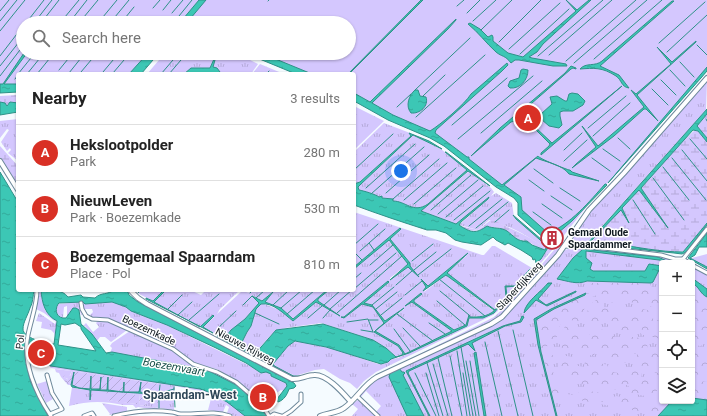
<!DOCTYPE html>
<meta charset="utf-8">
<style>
:root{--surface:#fff;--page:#f6f6f6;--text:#222;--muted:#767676;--line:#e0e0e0;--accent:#d93025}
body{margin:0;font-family:Roboto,sans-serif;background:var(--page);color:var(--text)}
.controls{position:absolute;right:12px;bottom:12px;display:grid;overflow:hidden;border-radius:4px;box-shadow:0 1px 3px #0004}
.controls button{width:36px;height:36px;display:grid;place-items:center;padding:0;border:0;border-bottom:1px solid var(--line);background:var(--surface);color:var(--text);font:20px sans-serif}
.you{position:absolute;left:401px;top:171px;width:14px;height:14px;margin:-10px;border:3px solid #fff;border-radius:50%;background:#1a73e8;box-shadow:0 0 0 6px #1a73e833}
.badge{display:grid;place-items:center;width:26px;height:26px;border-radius:50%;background:var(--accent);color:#fff;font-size:13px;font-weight:700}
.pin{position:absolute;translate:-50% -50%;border:2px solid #fff;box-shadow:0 1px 4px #0006}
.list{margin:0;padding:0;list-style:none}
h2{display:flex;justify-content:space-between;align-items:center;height:52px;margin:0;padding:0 16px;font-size:17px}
h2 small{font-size:13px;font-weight:400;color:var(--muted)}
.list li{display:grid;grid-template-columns:26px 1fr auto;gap:12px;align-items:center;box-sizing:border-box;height:56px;padding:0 16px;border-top:1px solid var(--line)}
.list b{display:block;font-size:15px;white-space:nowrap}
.list p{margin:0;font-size:13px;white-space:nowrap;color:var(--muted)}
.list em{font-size:13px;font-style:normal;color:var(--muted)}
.icon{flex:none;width:22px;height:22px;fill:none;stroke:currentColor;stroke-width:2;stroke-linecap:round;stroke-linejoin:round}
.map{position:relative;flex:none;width:707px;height:416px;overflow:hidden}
.search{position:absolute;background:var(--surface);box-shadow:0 1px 3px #0004;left:16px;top:16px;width:340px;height:44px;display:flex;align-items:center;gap:10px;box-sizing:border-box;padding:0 14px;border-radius:22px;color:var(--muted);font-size:15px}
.panel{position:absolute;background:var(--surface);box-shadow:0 1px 3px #0004;left:16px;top:72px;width:340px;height:220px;border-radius:4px}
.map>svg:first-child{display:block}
.grass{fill:url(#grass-tufts);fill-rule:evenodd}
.forest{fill:url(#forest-crowns)}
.wetland{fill:url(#wetland-marsh)}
.park{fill:#d4c7fe}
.garden{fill:url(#garden-furrows)}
.water{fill:url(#water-ripples);stroke:#2e9288;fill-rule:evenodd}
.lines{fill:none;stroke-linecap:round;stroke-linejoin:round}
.stream{stroke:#2e9288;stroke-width:1}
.minor-casing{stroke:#6e899b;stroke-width:5}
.tertiary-casing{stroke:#6e899b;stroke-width:6}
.minor{stroke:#fff;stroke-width:3}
.tertiary{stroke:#fff;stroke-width:4}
.labels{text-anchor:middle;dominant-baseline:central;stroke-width:3;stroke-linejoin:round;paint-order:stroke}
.poi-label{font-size:10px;font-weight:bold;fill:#0e181f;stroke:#fff;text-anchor:start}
.street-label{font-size:10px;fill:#0e181f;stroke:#fff}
.water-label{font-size:11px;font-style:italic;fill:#124c44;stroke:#fff}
.quarter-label{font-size:12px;font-weight:bold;fill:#2f4758;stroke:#fff}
</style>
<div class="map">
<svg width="707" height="416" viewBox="0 0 707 416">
<defs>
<pattern id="grass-tufts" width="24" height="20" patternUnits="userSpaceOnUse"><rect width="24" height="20" fill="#d4c7fe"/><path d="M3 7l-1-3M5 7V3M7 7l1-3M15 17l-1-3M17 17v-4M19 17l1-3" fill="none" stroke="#b5aad9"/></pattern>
<pattern id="forest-crowns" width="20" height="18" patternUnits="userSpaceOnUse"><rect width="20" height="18" fill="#d4c7fe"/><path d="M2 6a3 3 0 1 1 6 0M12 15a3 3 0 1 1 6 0" fill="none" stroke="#b5aad9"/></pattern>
<pattern id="wetland-marsh" width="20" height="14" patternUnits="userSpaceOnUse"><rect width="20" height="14" fill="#d4c7fe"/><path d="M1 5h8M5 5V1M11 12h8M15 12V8" fill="none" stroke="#b5aad9"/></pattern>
<pattern id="garden-furrows" width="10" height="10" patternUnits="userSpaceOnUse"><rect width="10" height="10" fill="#d4c7fe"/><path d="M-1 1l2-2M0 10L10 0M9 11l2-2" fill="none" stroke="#b5aad9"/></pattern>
<pattern id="water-ripples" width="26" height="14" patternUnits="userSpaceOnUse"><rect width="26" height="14" fill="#3cc7b5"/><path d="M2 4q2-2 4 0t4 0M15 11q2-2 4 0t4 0" fill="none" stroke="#34aa9b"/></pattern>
</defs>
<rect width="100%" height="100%" fill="#f5fbff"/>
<g class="grass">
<polygon points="165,53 236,53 258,64 251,74 220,74 220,72 213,67 215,60 220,54 214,59 210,68 191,68 184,74 147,74"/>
<polygon points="260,64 284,74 252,74"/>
<polygon points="707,81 706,110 587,243 584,245 570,245 570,242 593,208 632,167"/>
<polygon points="354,106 384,121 354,150"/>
<polygon points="18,119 18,161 8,153 11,150 10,148 7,151 1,142 9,130 7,129 0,138 0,121"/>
<polygon points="384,123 410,133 412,135 360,182 354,184 354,152"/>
<polygon points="413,135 441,149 467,170 428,204 417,209 393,201 388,198 382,198 359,190 358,187 361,184"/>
<path d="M 469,171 L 491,188 L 494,192 L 491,196 L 496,193 L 512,203 L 514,217 L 547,246 L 546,249 C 537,242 521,232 511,228 C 505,225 498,225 494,220 L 489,220 L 478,230 L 459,225 L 488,199 L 489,197 L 456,224 L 421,211 Z"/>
<path d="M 588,205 L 561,239 L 558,237 L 554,241 L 556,244 L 554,246 L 552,241 L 550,244 L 546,240 C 550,235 554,235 559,232 C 570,224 579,214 588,205 Z"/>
<path d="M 354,212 L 482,255 L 484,255 L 492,246 L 495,246 L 532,268 L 539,261 L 549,247 L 553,249 L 504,306 L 493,315 L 376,372 L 364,381 L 357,389 L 350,383 L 340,379 L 324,369 L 315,370 L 295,376 L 278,368 L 273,364 L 290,344 L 297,341 L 334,349 L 378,364 L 384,364 L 391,359 L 398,358 L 409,353 L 467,326 L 469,318 C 492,317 493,314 507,298 L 507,287 L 517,286 L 530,269 L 515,286 L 505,286 L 506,297 L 495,310 L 447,273 L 447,272 L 466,256 L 465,255 L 428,286 L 421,279 L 421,280 L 426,287 L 424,292 L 446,275 L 494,311 C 482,320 477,314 468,318 L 466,325 L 454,330 L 414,302 L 414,300 L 422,294 L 421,293 L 405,306 L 412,302 L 452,331 L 405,354 L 399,345 L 376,333 L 375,330 L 374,331 L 398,346 L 403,354 L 396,357 L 386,348 L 373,340 L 321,323 L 285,328 L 271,335 L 254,354 L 241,348 L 240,346 L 247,332 L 251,326 L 256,309 L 262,303 L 282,311 L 293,321 L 316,302 L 339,316 L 339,315 L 319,302 L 318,299 L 329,290 L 354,290 L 354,269 L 388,240 L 408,264 L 390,278 L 391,280 L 407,267 L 413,269 L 410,266 L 410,263 L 390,239 L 401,229 L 400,228 L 354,267 ZM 388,281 L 389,282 L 364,303 L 372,305 L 386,321 L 403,308 L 404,309 L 377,329 L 384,322 L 375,309 L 372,306 L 362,304 L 344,318 L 342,317 L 344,317 Z"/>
<polygon points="562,247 504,313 491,322 398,365 494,317 506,306 554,250"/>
<polygon points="581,247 660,255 671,259 671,263 662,263 662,401 692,401 692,266 707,274 707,416 379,416 376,412 381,406 366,391 360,398 360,396 364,389 373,380 500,321 563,251 571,248"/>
<polygon points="707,254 707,267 689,258 692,258"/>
<polygon points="38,290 41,290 45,310 57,323 44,313 36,309"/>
<polygon points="135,290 164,290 153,301 141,295"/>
<polygon points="166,290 190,290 201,295 206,290 240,290 220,309 217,314 242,291 250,293 246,290 275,290 275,291 276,290 327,290 293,319 281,308 265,302 273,292 262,301 253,296 253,297 259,303 245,319 231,330 224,339 203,327 214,317 213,315 201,327 154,302"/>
<path d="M 80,302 L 82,315 L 81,315 L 80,311 L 71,310 L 67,317 L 67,306 L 64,307 L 63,318 C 56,316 55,310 58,304 Z"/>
<path d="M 83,302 L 85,304 L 112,302 L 126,307 L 131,311 L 167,325 L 207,345 L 252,367 L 261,373 L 266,372 L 271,374 L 271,376 L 286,383 L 287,386 L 283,391 L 281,390 L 278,392 L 273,393 L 269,396 L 251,389 L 249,391 L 219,370 L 195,363 L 188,360 L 181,353 L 175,349 L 108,319 C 101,319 95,320 90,315 L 93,312 L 92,309 L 83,309 Z"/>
<polygon points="39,313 55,324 55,322 57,324 55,338 54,333 51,330 41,328 42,322 36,321"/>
<polygon points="98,321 107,321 127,330 111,342 105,337 100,337 97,341 85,326 83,326 86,323 93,332 99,327 96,323"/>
<polygon points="130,331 175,351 195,367 110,353 112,348 110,346 112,343"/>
<path d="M 48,365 L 200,389 C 216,393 233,404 245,416 L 234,416 L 227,413 L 229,407 L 226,405 L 223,412 L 208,410 L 212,395 L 205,392 L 175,386 L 174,410 L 145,406 L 146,401 L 158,403 L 160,384 L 51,368 Z"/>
<polygon points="47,381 50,394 53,399 46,403 37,384"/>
<path d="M 72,387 L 79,389 L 107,391 L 107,400 L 123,402 L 123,405 C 104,401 88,401 69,406 Z"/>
<polygon points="358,400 360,400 377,416 352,416 358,409 352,404"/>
<polygon points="102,403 127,407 127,411 109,415 110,414"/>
</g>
<g class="forest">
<path d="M 589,283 L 649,283 L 657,294 L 662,298 L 662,309 L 598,295 C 583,298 586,310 580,321 C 576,322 574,320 570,320 C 558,320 558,333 556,341 L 554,343 L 548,342 L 546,352 L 554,356 C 553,371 550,380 567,387 L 567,394 L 578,396 L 579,390 L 581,390 L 602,393 L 602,401 L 612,403 L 614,397 L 616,396 L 636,400 L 636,407 L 646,409 C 649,401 657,397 662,389 L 662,401 L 672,401 L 659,415 L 552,395 L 538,335 L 536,319 L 554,309 L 588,293 Z"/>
<polygon points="694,284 701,294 707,297 707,338 705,338 703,343 701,346 692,345 692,286"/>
<path d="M 596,300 L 604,301 L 604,308 L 608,309 L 610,302 L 618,304 L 618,313 L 629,315 L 631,308 L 632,307 L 652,311 L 654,313 L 653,319 L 662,321 L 662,339 L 643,335 L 641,334 L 642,327 L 636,325 L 635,332 L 633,333 L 608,328 L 608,319 L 602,318 L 601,324 L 599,326 L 588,322 C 585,314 588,305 596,300 Z"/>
<path d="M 567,325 L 579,327 L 579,335 L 589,337 L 590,331 L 594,328 L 613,332 L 614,336 L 613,342 L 623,344 L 626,336 L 646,339 L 648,341 L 647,349 L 658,351 L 659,344 L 662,342 L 662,369 L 637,365 L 636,362 L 637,354 L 631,354 L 629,361 L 627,363 L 602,358 L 601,355 L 602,348 L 596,347 L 594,356 L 563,350 L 560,345 C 561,338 561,328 567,325 Z"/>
<polygon points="697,350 707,352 707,378 704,377 702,375 703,370 700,369 699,374 697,375 692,375 693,351"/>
<path d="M 561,355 L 573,357 L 573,365 L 584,367 L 585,361 L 587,360 L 608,365 L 607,371 L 618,373 L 619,368 L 622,367 L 642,372 L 641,378 L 652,380 L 655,372 L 661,374 C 663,383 657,393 650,397 L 630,393 L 628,390 L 629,386 L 626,385 L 625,389 L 623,391 L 596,386 L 594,383 L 595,379 L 592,379 L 589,385 C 576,383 557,383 558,365 C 559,361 559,358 561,355 Z"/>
<polygon points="55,369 72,371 69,377 64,377 72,382 71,385 68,385 61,377 59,373 56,372"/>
<polygon points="692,380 707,382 707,400 692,398"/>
<polygon points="134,393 140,394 139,405 159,408 158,410 138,407 136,408 133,405 123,405 123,402 136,404 133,395"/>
</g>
<g class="wetland">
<polygon points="18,95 18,103 16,104 11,102 6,106 0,102 0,96"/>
<polygon points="707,114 707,138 697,126"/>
<polygon points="695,130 698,131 707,142 707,223 684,251 677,252 635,248 614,244 597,244 591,242 619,211 621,210 630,223 622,208 639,190 668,228 641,188 682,142"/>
<polygon points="0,146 18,166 18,185 0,157"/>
<path d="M 492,219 C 509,229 530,235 546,249 L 543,250 C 539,248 529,242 526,241 C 522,240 519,241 514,238 C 508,235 506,230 499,228 C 482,225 478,237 460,226 L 478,230 Z"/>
</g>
<g class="park">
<polygon points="0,0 707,0 707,68 639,149 580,213 563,227 548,234 519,211 518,198 449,147 354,98 354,74 304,74 253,53 349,53 349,23 23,23 23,53 153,53 133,74 18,74 18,89 0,89"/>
<polygon points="256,382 268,387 267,390 271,392 270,394 271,395 268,402 271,404 267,409 249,391"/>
</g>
<polygon class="garden" points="72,371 160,384 159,403 146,402 145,406 139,405 140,394 134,393 133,395 138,396 137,404 136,404 106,400 107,391 111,391 91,389 91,384 90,389 79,388 73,386 72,382 67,383 68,379 63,377 67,374 70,376"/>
<g class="water">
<polygon points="199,0 206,0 190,19 196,23 169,23 166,20 165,17 167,17 183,19"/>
<polygon points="421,0 423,0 349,74 348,74"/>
<path d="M 566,0 L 577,10 L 589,0 L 591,0 L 543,44 L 537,52 L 529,57 L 532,58 L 566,64 L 567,66 L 553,66 L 519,60 L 515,60 L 511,63 C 505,55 502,57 496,52 C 486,43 478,32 468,24 L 470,23 L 480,29 L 488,37 L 492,35 L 493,37 L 493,41 L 508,53 L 523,57 L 576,11 Z"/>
<path d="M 672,1 L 674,1 L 600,66 L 619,75 L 629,88 C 621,87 622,80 616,76 C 602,67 594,68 580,69 C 586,62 595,67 602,61 Z"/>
<path d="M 456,19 L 456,20 L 448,29 L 372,103 L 393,115 L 430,131 C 440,125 465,104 471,94 L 507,63 L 508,65 L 502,71 L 436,130 L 435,133 L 467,157 L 469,157 L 469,159 L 502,185 L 538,156 C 540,159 563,168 569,170 L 570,170 L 572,172 L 599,181 L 569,174 C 563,165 546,162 536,158 L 504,185 L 521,197 L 522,210 L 548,233 C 570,225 590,201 605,184 L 606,184 L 607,185 L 572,221 L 558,233 L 549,236 L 550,238 L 548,237 L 546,240 L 518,215 L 518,203 L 514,198 L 496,187 L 444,146 L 430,138 L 388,120 L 354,101 L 354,93 L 370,102 L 371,101 Z"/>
<polygon points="696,41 696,42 637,95 658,121 646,109 644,109 614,136 572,168 576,164 596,147 582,126 598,146 644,107 631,90 636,94 671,64 657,47 672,62"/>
<polygon points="24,53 27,53 4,84 18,84 18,92 0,93 0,84 3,84"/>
<polygon points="148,53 159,53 141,74 129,74"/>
<polygon points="220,53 215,60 213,67 217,68 220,72 220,74 184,74 191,68 210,68 214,59"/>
<polygon points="245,53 261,53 312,74 296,74"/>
<polygon points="571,66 576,68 576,69 573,68 571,69 516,117 515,119 515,121 511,122 471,156 500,128 565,73"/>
<polygon points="707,67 707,71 701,78 608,183"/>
<path d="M 523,69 L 528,70 C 528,80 520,89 510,88 L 508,86 L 510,81 L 519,78 L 521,70 Z"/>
<polygon points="622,86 541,155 541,153 549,146 550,144 533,127 522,126 516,124 517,123 534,126 552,143"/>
<path d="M 415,90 L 418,90 L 420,96 L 426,97 C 429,106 420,114 411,113 C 405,106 409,95 415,90 Z"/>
<polygon points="572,93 578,94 585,101 583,105 573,111 563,111 560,112 560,116 562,125 559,128 549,126 541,119 541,114 552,104 550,97 557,96 565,101 567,101 569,94"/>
<polygon points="0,102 5,103 7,106 10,102 18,103 18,112 0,115"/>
<path d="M 707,109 L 707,114 L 697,126 L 707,138 L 707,142 L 698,131 L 693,130 L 641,188 L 668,228 L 639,190 L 622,208 L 629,223 L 621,210 L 620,211 L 591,241 C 598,246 607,243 615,244 C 637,247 660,252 683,252 L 707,223 L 707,225 L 686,252 L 682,254 L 674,253 L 587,244 Z"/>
<path d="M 409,133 L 429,141 L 442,149 L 413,135 L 361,184 L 358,187 L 359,190 C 364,191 375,194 379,197 L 382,196 L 382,198 L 393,199 L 393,201 C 406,201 413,214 428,204 L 467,170 L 445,152 L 446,152 L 490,186 L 468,171 L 421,211 L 456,224 L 489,197 L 488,199 L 461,222 L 459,225 C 471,233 476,234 487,226 C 493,229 501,227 507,231 C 514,236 517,242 527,241 L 532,245 L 545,250 L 547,246 L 516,219 L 513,215 L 549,246 L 541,259 L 536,263 L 535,259 L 533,260 L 532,257 L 521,250 L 508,243 L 505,245 L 496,240 L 493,237 L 481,245 L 462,242 L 455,240 L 446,233 L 436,230 L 427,230 C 402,222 378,214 354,205 L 354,184 L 360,182 L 411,136 Z"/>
<path d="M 0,172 L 18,202 L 18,290 L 34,290 C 33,296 33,303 30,308 C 28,315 23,322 23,329 C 23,338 45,343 52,344 L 54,344 L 57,321 C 45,315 42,303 41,290 C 51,290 62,289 68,297 L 81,295 L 83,297 L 95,298 C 101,292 108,295 114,290 L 127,290 L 129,295 L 138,302 L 294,383 L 296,386 L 294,388 L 289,389 C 287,395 284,400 278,402 L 277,399 L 287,386 L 286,383 L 271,376 L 271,374 L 266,372 L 261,373 L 246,363 L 216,348 L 167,325 L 131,311 L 126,307 L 112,302 L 85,304 L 83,302 L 59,303 L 58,304 C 54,311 57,319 66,318 L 73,308 L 76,308 L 79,310 L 81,324 L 92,334 L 106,353 L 112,352 L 207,370 L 238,386 L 255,402 L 267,416 L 245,416 L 227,402 L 206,391 L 200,389 L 51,366 L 43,363 L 26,364 L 31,383 L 48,416 L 0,416 ZM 75,323 L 81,327 L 81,329 L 96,351 L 58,345 L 61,324 L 65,325 Z"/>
<polygon points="400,228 401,229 390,239 410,263 410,266 419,277 408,267 390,280 408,264 389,240 354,269 354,267"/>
<polygon points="707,233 707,247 699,247 695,255 690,258 707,267 707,269 688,258"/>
<path d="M 583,249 L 658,257 L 667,261 L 586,251 L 586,258 L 592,263 L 590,269 L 593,271 L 645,271 L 649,264 L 662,266 L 662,270 L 659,270 L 653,282 L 651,283 L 587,281 C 577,285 568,281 557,279 L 573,258 Z"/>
<path d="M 468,253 L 447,273 L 495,310 L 506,297 L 505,286 L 515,286 L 530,269 L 531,270 L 517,286 L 506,287 L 507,297 L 494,313 L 483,318 L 469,318 L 467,326 L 409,353 L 391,359 L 388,362 L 381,364 L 326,347 L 295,341 L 288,346 L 273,364 L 275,367 L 293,376 L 301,376 L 295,377 L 254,355 L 276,330 L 323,324 L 373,340 L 386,348 L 396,357 L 402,355 L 403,353 L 398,346 L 374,332 L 384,323 L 373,307 L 362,304 L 344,318 L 341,317 L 344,317 L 388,281 L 389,282 L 364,303 L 372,305 L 385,321 L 404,308 L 375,331 L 399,345 L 405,354 L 452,331 L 412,302 L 405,306 L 421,293 L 422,294 L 414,300 L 414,302 L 454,330 L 466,325 L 469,315 L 470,317 C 480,317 486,317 494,311 L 494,310 L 446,275 L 423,291 L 426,287 L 421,279 L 428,286 Z"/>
<path d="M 692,278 L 707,289 L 707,297 C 700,294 699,286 692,283 Z"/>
<path d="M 548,283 L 552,283 L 538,299 L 546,305 L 576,291 L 576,292 L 547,306 L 536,300 L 524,313 C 525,302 541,292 548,283 Z"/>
<polygon points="164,290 166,290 154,302 200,327 213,315 214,316 203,327 213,333 146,299 146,298 153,301"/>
<path d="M 327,290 L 329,290 L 318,299 L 318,301 L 340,316 L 316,302 L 293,321 C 284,314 273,302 261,304 L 256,309 L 251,326 L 247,332 L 240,346 L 251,354 L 239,347 L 233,346 L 216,335 L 224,339 L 231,330 L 245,319 L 259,303 L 252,296 L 262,301 L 273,292 L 265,302 L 281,308 L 293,319 Z"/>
<polygon points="586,293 585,295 554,309 536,320 541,352 557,416 556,416 538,345 534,319 551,309"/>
<polygon points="522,316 524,317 521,322 505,326 472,343 475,351 468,344 409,371 408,373 430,416 429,416 406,371 503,326 520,321"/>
<polygon points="476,352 486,416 484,416 474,353"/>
<polygon points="399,368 402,372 404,372 405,373 403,375 424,416 407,416 389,377 390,373"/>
<polygon points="74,372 72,385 79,388 90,389 91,376 91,389 100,389 101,377 100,390 107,390 108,377 108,390 123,392 124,382 124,392 139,392 141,382 140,392 152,394 91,390 90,400 90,390 72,387 71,385"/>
<polygon points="692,398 707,400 707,416 658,416 672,401 692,401"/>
</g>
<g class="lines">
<g class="stream">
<polyline points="268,1 269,0"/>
<polyline points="457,6 464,0"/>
<polyline points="153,8 160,0"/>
<polyline points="163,10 171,0"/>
<polyline points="0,11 9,0"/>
<polyline points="172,13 183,0"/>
<polyline points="467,13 480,0"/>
<polyline points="179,16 192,0"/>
<polyline points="0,21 17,0"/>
<polyline points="473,21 496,0"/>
<polyline points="26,23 44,0"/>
<polyline points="34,23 52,0"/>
<polyline points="41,23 59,0"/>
<polyline points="60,23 79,0"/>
<polyline points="69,23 87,0"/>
<polyline points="79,23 98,0"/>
<polyline points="98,23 117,0"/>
<polyline points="110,23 129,0"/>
<polyline points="121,23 134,7"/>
<polyline points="144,23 149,17"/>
<polyline points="155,23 157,21"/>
<polyline points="481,30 512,0"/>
<polyline points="0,31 25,0"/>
<polyline points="499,42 541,0"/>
<polyline points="659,43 705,2"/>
<polyline points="697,45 707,55"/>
<polyline points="509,49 560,3"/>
<polyline points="667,52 707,15"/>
<polyline points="520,54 569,9"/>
<polyline points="549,55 612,0"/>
<polyline points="0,56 23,26"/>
<polyline points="538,56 603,0"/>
<polyline points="594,59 662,0"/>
<polyline points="566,61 636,0"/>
<polyline points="680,62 694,77"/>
<polyline points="574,63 647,0"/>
<polyline points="0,66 23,37"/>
<polyline points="59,70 73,53"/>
<polyline points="670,70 685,86"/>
<polyline points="81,72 97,53"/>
<polyline points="103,72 119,53"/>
<polyline points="69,73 85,53"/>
<polyline points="113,73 130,53"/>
<polyline points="18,74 35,53"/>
<polyline points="27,74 44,53"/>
<polyline points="37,74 54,53"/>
<polyline points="161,74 179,53"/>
<polyline points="169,74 187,53"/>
<polyline points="266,74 269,71"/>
<polyline points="0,76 23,46"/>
<polyline points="15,79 18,75"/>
<polyline points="661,80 676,95"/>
<polyline points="652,89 668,105"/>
<polyline points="415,90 470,38"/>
<polyline points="423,96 445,75"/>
<polyline points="397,107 411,94"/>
<polyline points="416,117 485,55"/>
<polyline points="706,119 707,121"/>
<polyline points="452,125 507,78"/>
<polyline points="588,128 626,96"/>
<polyline points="481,133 542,81"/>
<polyline points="593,136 630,103"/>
<polyline points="618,138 630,149"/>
<polyline points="458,139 533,76"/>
<polyline points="690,139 707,159"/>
<polyline points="603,149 620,161"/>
<polyline points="564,150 582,133"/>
<polyline points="682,150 707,181"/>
<polyline points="592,158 610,171"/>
<polyline points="672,158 706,200"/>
<polyline points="564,161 587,140"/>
<polyline points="663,167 689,200"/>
<polyline points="534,169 553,183"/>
<polyline points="354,170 393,134"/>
<polyline points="653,178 684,220"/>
<polyline points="529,180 544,191"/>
<polyline points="366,188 415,144"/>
<polyline points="560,188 580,201"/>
<polyline points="386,193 429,155"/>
<polyline points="371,194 424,147"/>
<polyline points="551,196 572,210"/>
<polyline points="393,199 439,159"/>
<polyline points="404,200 447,163"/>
<polyline points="633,200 655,234"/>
<polyline points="414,204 456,168"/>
<polyline points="542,204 562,218"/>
<polyline points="431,210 471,175"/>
<polyline points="533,212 551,225"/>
<polyline points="438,214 478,180"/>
<polyline points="446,217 483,186"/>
<polyline points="454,220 490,191"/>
<polyline points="495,222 509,210"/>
<polyline points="469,226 502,199"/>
<polyline points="607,227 612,232"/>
<polyline points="476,228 508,202"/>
<polyline points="354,245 378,224"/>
<polyline points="374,250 369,243 385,229"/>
<polyline points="360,251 369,243"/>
<polyline points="354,252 362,260"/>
<polyline points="412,261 433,244"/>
<polyline points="370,265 393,245"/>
<polyline points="414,270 436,252"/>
<polyline points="418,275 451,249"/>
<polyline points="354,279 361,273"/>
<polyline points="439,279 485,316"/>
<polyline points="396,285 412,271"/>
<polyline points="354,289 396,253"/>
<polyline points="440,291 469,315"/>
<polyline points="138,293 141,290"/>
<polyline points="250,293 253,290"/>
<polyline points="405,295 422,281"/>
<polyline points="256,298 265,290"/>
<polyline points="437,301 465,325"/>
<polyline points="243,305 252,296"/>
<polyline points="273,305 289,290"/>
<polyline points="324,305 341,290"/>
<polyline points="372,305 394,287"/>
<polyline points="281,308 302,290"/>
<polyline points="168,309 182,295"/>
<polyline points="330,309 352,290"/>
<polyline points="376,309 397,292"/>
<polyline points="255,313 279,324"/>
<polyline points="337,313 402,256"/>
<polyline points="287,314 315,290"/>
<polyline points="397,314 433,341"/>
<polyline points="178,315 192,302"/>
<polyline points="381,315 402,298"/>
<polyline points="308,318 322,306"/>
<polyline points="323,318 330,310"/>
<polyline points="189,320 219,294"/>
<polyline points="369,320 378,320"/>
<polyline points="347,322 368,319 373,332"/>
<polyline points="429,323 445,334"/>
<polyline points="403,328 420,346"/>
<polyline points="394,329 410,351"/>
<polyline points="361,330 373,332"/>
<polyline points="513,330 533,416"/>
<polyline points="498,331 518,416"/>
<polyline points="225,337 217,329 236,311"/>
<polyline points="485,342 502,416"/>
<polyline points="461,347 473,416"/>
<polyline points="457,351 467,416"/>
<polyline points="450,356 462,416"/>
<polyline points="438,358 452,416"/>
<polyline points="466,361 476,416"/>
<polyline points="470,361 479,416"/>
<polyline points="427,363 443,416"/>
<polyline points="433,364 448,416"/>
<polyline points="415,373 436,416"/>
<polyline points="426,373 439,416"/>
<polyline points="463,373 470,416"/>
<polyline points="174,389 175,407"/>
<polyline points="164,392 174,389 174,387"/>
<polyline points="152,394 159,394 159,408"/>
<polyline points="159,394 160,385"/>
</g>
<g class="minor-casing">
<g id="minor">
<polyline points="565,246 604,248 661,255 675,259 683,259 707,229"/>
<polyline points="683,259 689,263"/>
<polyline points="692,265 707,273"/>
<path d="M 37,290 C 37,305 31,320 28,335 C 22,362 36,394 51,416"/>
<polyline points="81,303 82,309 86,316 92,319 108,320 173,349 193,364 217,372 236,382 250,394 264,408 269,416"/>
<polyline points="47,375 52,393 62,409 50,414"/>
<polyline points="358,397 378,416"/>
<polyline points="84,416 92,413 94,416"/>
<path d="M 114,416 C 133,411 152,409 172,412 C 175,412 177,414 181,414 C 197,415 213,410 230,416"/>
<polyline points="271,416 274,414 281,416"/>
<polyline points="283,416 291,411 301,402 301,394"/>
</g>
</g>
<g class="tertiary-casing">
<g id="tertiary">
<polyline points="0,161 18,190"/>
<path d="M 130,290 L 138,298 L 147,304 L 292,379 C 300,380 306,375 314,375 C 327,374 343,393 351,402"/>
<path d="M 320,416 C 328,413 337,413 344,408 C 357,399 363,385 377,377 L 491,324 L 502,317 L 558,255 L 589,210 L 624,173 L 707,78"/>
</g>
</g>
<use href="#minor" class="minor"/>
<use href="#tertiary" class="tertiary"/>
</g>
<defs>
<g id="building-ring" transform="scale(1.15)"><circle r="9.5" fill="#fff" stroke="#bf2f3d" stroke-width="1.5"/><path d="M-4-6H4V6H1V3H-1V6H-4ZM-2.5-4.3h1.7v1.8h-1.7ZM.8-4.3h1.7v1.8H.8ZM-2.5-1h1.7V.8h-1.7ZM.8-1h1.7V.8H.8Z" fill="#bf2f3d"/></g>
</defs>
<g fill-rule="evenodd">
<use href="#building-ring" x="552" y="238"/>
</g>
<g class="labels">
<g class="poi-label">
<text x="568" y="232">Gemaal Oude<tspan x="568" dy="12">Spaardammer</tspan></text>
</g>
<g class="street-label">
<text transform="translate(519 286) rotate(-47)">Slaperdijkweg</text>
<text transform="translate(149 330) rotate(25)">Boezemkade</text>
<text transform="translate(20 342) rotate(-85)">Pol</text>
<text transform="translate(245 346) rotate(28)">Nieuwe Rijweg</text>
</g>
<g class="water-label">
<text transform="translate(174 367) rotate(10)">Boezemvaart</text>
</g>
<g class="quarter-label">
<text x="190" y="395">Spaarndam-West</text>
</g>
</g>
</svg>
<div class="controls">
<button>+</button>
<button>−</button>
<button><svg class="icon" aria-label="locate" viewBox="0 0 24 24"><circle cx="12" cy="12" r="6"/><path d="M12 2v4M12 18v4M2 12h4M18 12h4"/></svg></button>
<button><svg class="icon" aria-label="layers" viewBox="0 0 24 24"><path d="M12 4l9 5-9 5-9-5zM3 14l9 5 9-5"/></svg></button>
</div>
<div class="you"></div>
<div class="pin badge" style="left:528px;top:118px">A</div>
<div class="pin badge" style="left:263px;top:397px">B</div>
<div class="pin badge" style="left:41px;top:353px">C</div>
<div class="search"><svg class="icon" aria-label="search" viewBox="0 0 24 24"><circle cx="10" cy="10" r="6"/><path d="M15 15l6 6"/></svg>Search here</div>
<section class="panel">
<h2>Nearby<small>3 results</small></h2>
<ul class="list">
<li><span class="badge">A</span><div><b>Hekslootpolder</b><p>Park</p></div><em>280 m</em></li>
<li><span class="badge">B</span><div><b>NieuwLeven</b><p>Park · Boezemkade</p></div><em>530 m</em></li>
<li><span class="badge">C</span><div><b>Boezemgemaal Spaarndam</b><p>Place · Pol</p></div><em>810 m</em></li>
</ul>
</section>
</div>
